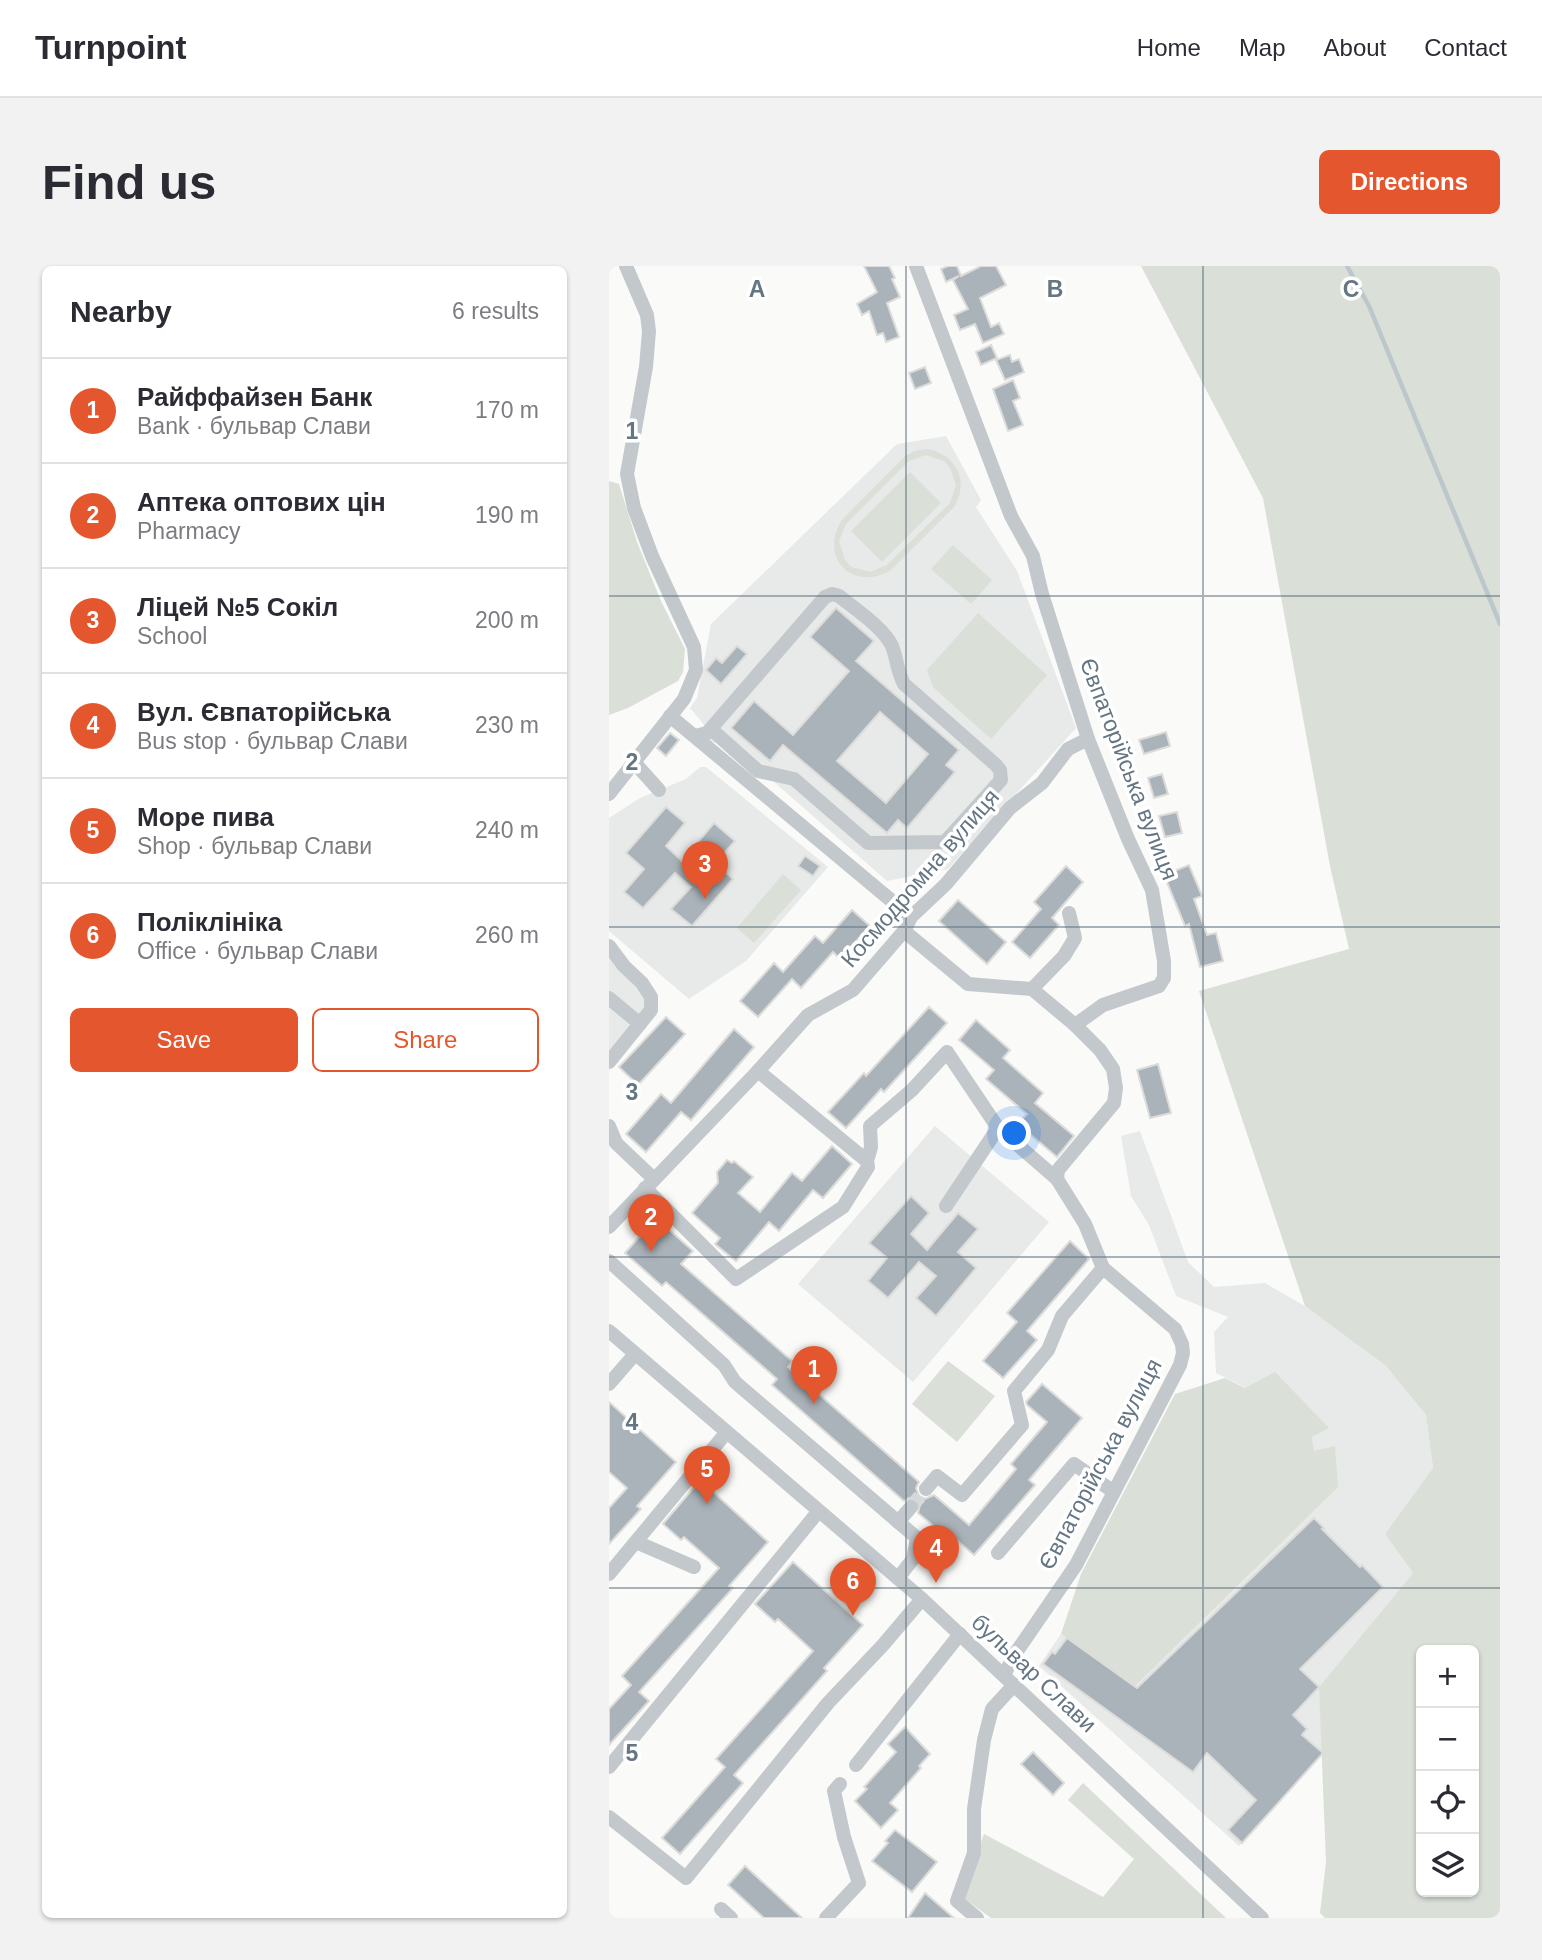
<!DOCTYPE html>
<meta charset="utf-8">
<style>
:root{--surface:#fff;--page:#f2f2f3;--text:#2b2b33;--muted:#7c7c81;--line:#e1e1e2;--accent:#e4572e}
body{margin:0;font-family:Arial,sans-serif;background:var(--page);color:var(--text)}
.controls{position:absolute;right:21px;bottom:21px;display:grid;overflow:hidden;border-radius:10px;box-shadow:0 2px 5px #0004}
.controls button{width:63px;height:63px;display:grid;place-items:center;padding:0;border:0;border-bottom:2px solid var(--line);background:var(--surface);color:var(--text);font:35px sans-serif}
.you{position:absolute;left:406px;top:868px;width:24px;height:24px;margin:-18px;border:5px solid #fff;border-radius:50%;background:#1a73e8;box-shadow:0 0 0 10px #1a73e833}
.badge{display:grid;place-items:center;width:46px;height:46px;border-radius:50%;background:var(--accent);color:#fff;font-size:23px;font-weight:700}
.pin{position:absolute;translate:-50% -58px;filter:drop-shadow(0 2px 4px #0008)}
.pin::after{content:'';position:absolute;top:37px;width:24px;height:21px;background:inherit;clip-path:polygon(0 0,100% 0,50% 100%)}
.list{margin:0;padding:0;list-style:none}
h2{display:flex;justify-content:space-between;align-items:center;height:91px;margin:0;padding:0 28px;font-size:30px}
h2 small{font-size:23px;font-weight:400;color:var(--muted)}
.list li{display:grid;grid-template-columns:46px 1fr auto;gap:21px;align-items:center;box-sizing:border-box;height:105px;padding:0 28px;border-top:2px solid var(--line)}
.list b{display:block;font-size:26px;white-space:nowrap}
.list p{margin:0;font-size:23px;white-space:nowrap;color:var(--muted)}
.list em{font-size:23px;font-style:normal;color:var(--muted)}
.actions{display:flex;gap:14px;padding:21px 28px}
.actions a{flex:1;padding:16px 0;border:2px solid var(--accent);border-radius:10px;text-align:center;font-size:24px;color:var(--accent)}
.actions .main{background:var(--accent);color:#fff}
.icon{flex:none;width:38px;height:38px;fill:none;stroke:currentColor;stroke-width:2;stroke-linecap:round;stroke-linejoin:round}
.map{position:relative;flex:none;width:891px;height:1652px;overflow:hidden;border-radius:10px}
header{display:flex;align-items:center;gap:42px;box-sizing:border-box;height:98px;padding:0 35px;background:var(--surface);border-bottom:2px solid var(--line)}
header strong{font-size:33px}
nav{display:flex;gap:38px;margin-inline-start:auto;font-size:24px}
.intro{display:flex;align-items:center;justify-content:space-between;box-sizing:border-box;height:168px;padding:0 42px}
h1{margin:0;font-size:49px}
.button{padding:18px 32px;border-radius:10px;background:var(--accent);color:#fff;font-size:24px;font-weight:700}
main{display:flex;gap:42px;padding:0 42px}
aside{flex:1;background:var(--surface);border-radius:10px;box-shadow:0 2px 5px #0004}
.map>svg:first-child{display:block}
.built{fill:#e8e9e9}
.green{fill:#dadfd7;fill-rule:evenodd}
.lines{fill:none;stroke-linecap:round;stroke-linejoin:round}
.stream{stroke:#bbc7cb;stroke-width:4.5}
.building{fill:#aab3b9;stroke:#dcdcda;stroke-width:2;fill-rule:evenodd}
.minor-tunnel{stroke:#d5d9db;stroke-width:14;stroke-dasharray:14 7;stroke-linecap:butt}
.minor{stroke:#c3c8cc;stroke-width:14}
.grid{fill:none;stroke:#657683;stroke-width:2;stroke-opacity:0.55}
.labels{text-anchor:middle;dominant-baseline:central;stroke-width:7;stroke-linejoin:round;paint-order:stroke}
.street-label{font-size:23px;fill:#657683;stroke:#fff}
.grid-label{font-size:23px;text-anchor:middle;font-weight:bold;fill:#657683;stroke:#fff;stroke-width:7;stroke-linejoin:round;paint-order:stroke}
</style>
<header>
<strong>Turnpoint</strong>
<nav><a>Home</a><a>Map</a><a>About</a><a>Contact</a></nav>
</header>
<div class="intro"><h1>Find us</h1><a class="button">Directions</a></div>
<main>
<aside>
<h2>Nearby<small>6 results</small></h2>
<ul class="list">
<li><span class="badge">1</span><div><b>Райффайзен Банк</b><p>Bank · бульвар Слави</p></div><em>170 m</em></li>
<li><span class="badge">2</span><div><b>Аптека оптових цін</b><p>Pharmacy</p></div><em>190 m</em></li>
<li><span class="badge">3</span><div><b>Ліцей №5 Сокіл</b><p>School</p></div><em>200 m</em></li>
<li><span class="badge">4</span><div><b>Вул. Євпаторійська</b><p>Bus stop · бульвар Слави</p></div><em>230 m</em></li>
<li><span class="badge">5</span><div><b>Море пива</b><p>Shop · бульвар Слави</p></div><em>240 m</em></li>
<li><span class="badge">6</span><div><b>Поліклініка</b><p>Office · бульвар Слави</p></div><em>260 m</em></li>
</ul>
<div class="actions"><a class="main">Save</a><a>Share</a></div>
</aside>
<div class="map">
<svg width="891" height="1652" viewBox="0 0 891 1652">
<rect width="100%" height="100%" fill="#fafaf8"/>
<g class="built">
<polygon points="337,170 372,234 367,241 408,305 467,462 339,603 278,615 164,515 108,477 101,475 96,460 81,442 88,432 102,358 288,178"/>
<polygon points="91,501 97,501 219,601 137,695 80,733 0,665 0,552 31,532 77,513"/>
<polygon points="0,691 48,735 0,791"/>
<polygon points="326,860 440,956 304,1116 189,1018"/>
<polygon points="531,865 579,996 605,1021 656,1017 696,1040 777,1100 817,1149 824,1202 776,1268 804,1307 710,1421 714,1487 630,1580 430,1400 452,1368 526,1420 726,1180 705,1186 703,1171 719,1162 607,1107 605,1066 619,1051 567,1030 540,959 522,930 512,870"/>
</g>
<g class="green">
<path d="M 532,0 L 891,0 L 891,1652 L 716,1652 L 711,1647 L 717,1596 L 710,1421 L 804,1307 L 776,1268 L 824,1202 L 817,1149 L 777,1100 L 696,1040 L 590,725 L 740,683 L 721,600 L 654,232 ZM 812,1384 L 865,1384 L 865,1626 L 812,1626 Z"/>
<path d="M 317,183 C 347,188 360,213 346,240 L 282,304 C 244,327 209,291 233,254 L 296,190 L 306,185 ZM 317,189 L 335,195 L 341,202 L 347,219 L 341,237 L 278,299 L 261,306 L 242,301 L 236,294 L 230,275 L 237,258 L 300,195 Z"/>
<polygon points="301,206 332,237 273,296 242,265"/>
<polygon points="0,215 10,218 28,276 52,335 76,383 74,406 69,415 19,442 0,449"/>
<polygon points="344,279 383,314 362,338 322,303"/>
<polygon points="369,347 438,409 382,473 324,421 318,404"/>
<polygon points="174,608 192,624 145,677 128,662"/>
<polygon points="339,1095 386,1130 348,1176 303,1138"/>
<polygon points="666,1106 720,1162 703,1171 705,1185 726,1180 729,1221 526,1420 452,1368 472,1308 566,1128 616,1112 636,1122"/>
<polygon points="474,1517 617,1652 382,1652 352,1630 375,1568 494,1631 525,1593 459,1534"/>
</g>
<g class="lines">
<polyline class="stream" points="738,0 760,40 891,358"/>
</g>
<g class="building">
<polygon points="255,0 280,0 286,12 283,13 291,31 278,37 290,71 277,76 274,67 268,69 260,45 253,49 248,38 268,26"/>
<polygon points="339,0 348,0 352,10 372,0 387,0 397,19 371,32 382,61 390,57 395,68 374,77 366,58 351,64 345,49 359,43 344,14 350,10 337,16 332,3"/>
<polygon points="382,79 388,92 372,99 367,86"/>
<polygon points="401,89 403,96 410,93 415,106 396,114 387,94"/>
<polygon points="316,101 322,117 306,123 300,107"/>
<polygon points="404,114 411,132 404,135 414,159 399,165 384,123"/>
<path d="M 227,342 L 265,375 L 247,395 L 350,484 L 337,499 L 346,506 L 298,562 L 289,554 L 278,567 L 174,479 L 161,495 L 122,462 L 145,435 L 184,469 L 240,405 L 201,371 ZM 271,446 L 319,488 L 277,537 L 228,495 Z"/>
<polygon points="128,380 138,388 112,418 97,404 107,392 113,397"/>
<polygon points="557,466 561,480 535,488 530,474"/>
<polygon points="61,467 70,474 57,490 48,482"/>
<polygon points="553,508 559,528 545,532 539,512"/>
<polygon points="57,541 76,557 57,580 73,595 105,557 126,575 106,597 124,613 83,660 62,643 82,621 66,607 34,642 15,626 35,603 17,587"/>
<polygon points="568,546 573,567 556,571 550,550"/>
<polygon points="196,590 211,600 204,610 189,600"/>
<polygon points="580,599 593,630 585,633 598,669 607,667 614,695 591,701 580,658 576,660 555,609"/>
<polygon points="457,600 474,616 443,652 450,659 421,692 403,676 432,643 425,636"/>
<polygon points="349,634 397,676 378,698 330,655"/>
<polygon points="243,644 261,660 231,693 224,686 192,722 183,713 149,751 131,735 165,697 174,706 206,670 214,677"/>
<polygon points="320,741 338,757 275,826 272,823 237,862 219,846 255,807 257,810"/>
<polygon points="57,751 76,768 29,819 10,801"/>
<polygon points="367,754 401,784 394,792 434,827 426,837 465,870 448,891 409,858 418,848 377,813 385,804 350,774"/>
<polygon points="125,763 145,781 82,854 72,846 37,886 17,868 52,828 62,837"/>
<polygon points="549,798 562,847 541,852 528,804"/>
<polygon points="223,880 243,898 214,932 204,924 170,965 160,956 127,995 106,978 111,972 83,947 109,917 108,906 118,894 123,897 125,895 144,911 129,927 151,946 183,907 193,915"/>
<polygon points="302,930 320,947 302,968 318,984 349,947 369,963 349,986 367,1002 327,1050 307,1032 327,1010 310,996 279,1032 259,1015 278,992 260,977"/>
<polygon points="47,952 84,985 72,998 183,1095 179,1101 310,1216 307,1222 310,1230 316,1233 325,1229 360,1259 407,1203 402,1198 438,1156 418,1139 417,1136 433,1118 473,1152 420,1214 426,1219 365,1289 342,1269 339,1272 309,1247 311,1239 308,1233 300,1232 295,1235 163,1119 168,1113 57,1016 53,1020 16,987"/>
<polygon points="461,975 480,993 418,1065 428,1074 394,1112 374,1095 408,1056 398,1047"/>
<polygon points="0,1136 67,1196 28,1240 32,1243 0,1278 0,1242 18,1222 0,1206"/>
<polygon points="91,1214 159,1276 120,1320 124,1322 30,1426 40,1435 0,1479 0,1443 22,1419 13,1410 110,1302 75,1271 72,1274 54,1258"/>
<polygon points="705,1252 715,1262 713,1263 751,1301 753,1299 774,1321 691,1403 710,1421 684,1449 698,1463 693,1469 714,1487 633,1577 619,1564 647,1534 598,1487 584,1506 434,1398 443,1386 446,1388 458,1372 528,1422"/>
<polygon points="184,1296 254,1359 215,1402 218,1405 125,1509 134,1517 71,1588 53,1572 116,1501 107,1493 204,1385 169,1353 166,1356 146,1338"/>
<polygon points="296,1461 321,1488 310,1500 312,1502 281,1537 289,1544 272,1562 246,1535 258,1523 255,1521 287,1486 279,1478"/>
<polygon points="424,1486 455,1517 444,1529 412,1498"/>
<polygon points="286,1564 328,1596 303,1626 263,1595 279,1577 276,1575"/>
<polygon points="136,1600 193,1652 155,1652 119,1619"/>
<polygon points="316,1627 345,1652 299,1652"/>
</g>
<g class="lines">
<polyline class="minor-tunnel" points="302,1241 317,1223"/>
<g class="minor">
<polyline points="307,0 402,250 424,290 433,328 479,473 519,573 543,624 555,695 555,712 550,720 494,739 466,759 491,784 504,803 507,822 505,837 449,904 448,913 476,958 494,1002 566,1063 573,1078 574,1087 571,1099 467,1299 406,1388 395,1409"/>
<polyline points="61,450 302,651"/>
<path d="M 86,470 L 98,467 L 216,331 L 223,328 L 230,330 C 246,343 275,362 283,380 C 288,393 288,405 295,418 L 387,499 L 391,504 L 392,514 L 336,576 L 259,577 L 185,513 L 149,505 L 102,463"/>
<polyline points="24,495 50,524"/>
<polyline points="0,528 75,433 87,404 85,381 43,290 25,242 18,208 37,101 40,65 38,49 17,0"/>
<polyline points="295,665 359,718 423,723 466,759"/>
<polyline points="0,680 15,700 33,717 42,731 42,744 0,796"/>
<polyline points="423,723 455,690 466,672 460,647"/>
<polyline points="0,732 31,758"/>
<polyline points="0,860 7,877 45,913"/>
<polyline points="258,895 262,881 261,860 303,824 338,786 389,862 448,913"/>
<polyline points="36,922 127,1013 234,941 259,901 258,895 149,805"/>
<polyline points="337,940 389,862"/>
<polyline points="0,961 149,805 199,749 244,724 295,665 302,651 337,618 401,542 433,517 459,483 479,473"/>
<polyline points="0,995 115,1099 126,1116 308,1272 304,1293 289,1312"/>
<polyline points="0,1065 313,1333 653,1652"/>
<polyline points="0,1118 26,1088"/>
<polyline points="317,1223 328,1210 353,1229 413,1159 405,1125 439,1084 453,1050 494,1002"/>
<polyline points="289,1256 302,1241"/>
<polyline points="27,1276 85,1301"/>
<polyline points="389,1287 465,1198 505,1226"/>
<polyline points="0,1308 117,1167"/>
<polyline points="247,1499 351,1368"/>
<polyline points="0,1501 209,1246"/>
<polyline points="0,1551 77,1612 219,1437 274,1379 313,1333"/>
<polyline points="112,1643 122,1652"/>
<polyline points="217,1652 250,1617 235,1571 225,1525 231,1518"/>
<polyline points="368,1652 348,1635 365,1587 365,1543 375,1474 383,1443 405,1419"/>
</g>
</g>
<path class="grid" d="M 297,0 L 297,1652M 594,0 L 594,1652M 0,330 L 891,330M 0,661 L 891,661M 0,991 L 891,991M 0,1322 L 891,1322"/>
<g class="labels">
<g class="street-label">
<text transform="translate(520 503) rotate(69)">Євпаторійська вулиця</text>
<text transform="translate(311 612) rotate(-49)">Космодромна вулиця</text>
<text transform="translate(491 1198) rotate(-62)">Євпаторійська вулиця</text>
<text transform="translate(425 1407) rotate(43)">бульвар Слави</text>
</g>
</g>
<g class="grid-label">
<text x="148" y="31">A</text>
<text x="446" y="31">B</text>
<text x="742" y="31">C</text>
<text x="23" y="173">1</text>
<text x="23" y="504">2</text>
<text x="23" y="834">3</text>
<text x="23" y="1164">4</text>
<text x="23" y="1495">5</text>
</g>
</svg>
<div class="controls">
<button>+</button>
<button>−</button>
<button><svg class="icon" aria-label="locate" viewBox="0 0 24 24"><circle cx="12" cy="12" r="6"/><path d="M12 2v4M12 18v4M2 12h4M18 12h4"/></svg></button>
<button><svg class="icon" aria-label="layers" viewBox="0 0 24 24"><path d="M12 4l9 5-9 5-9-5zM3 14l9 5 9-5"/></svg></button>
</div>
<div class="you"></div>
<div class="pin badge" style="left:205px;top:1138px">1</div>
<div class="pin badge" style="left:42px;top:986px">2</div>
<div class="pin badge" style="left:96px;top:633px">3</div>
<div class="pin badge" style="left:327px;top:1317px">4</div>
<div class="pin badge" style="left:98px;top:1238px">5</div>
<div class="pin badge" style="left:244px;top:1350px">6</div>
</div>
</main>
